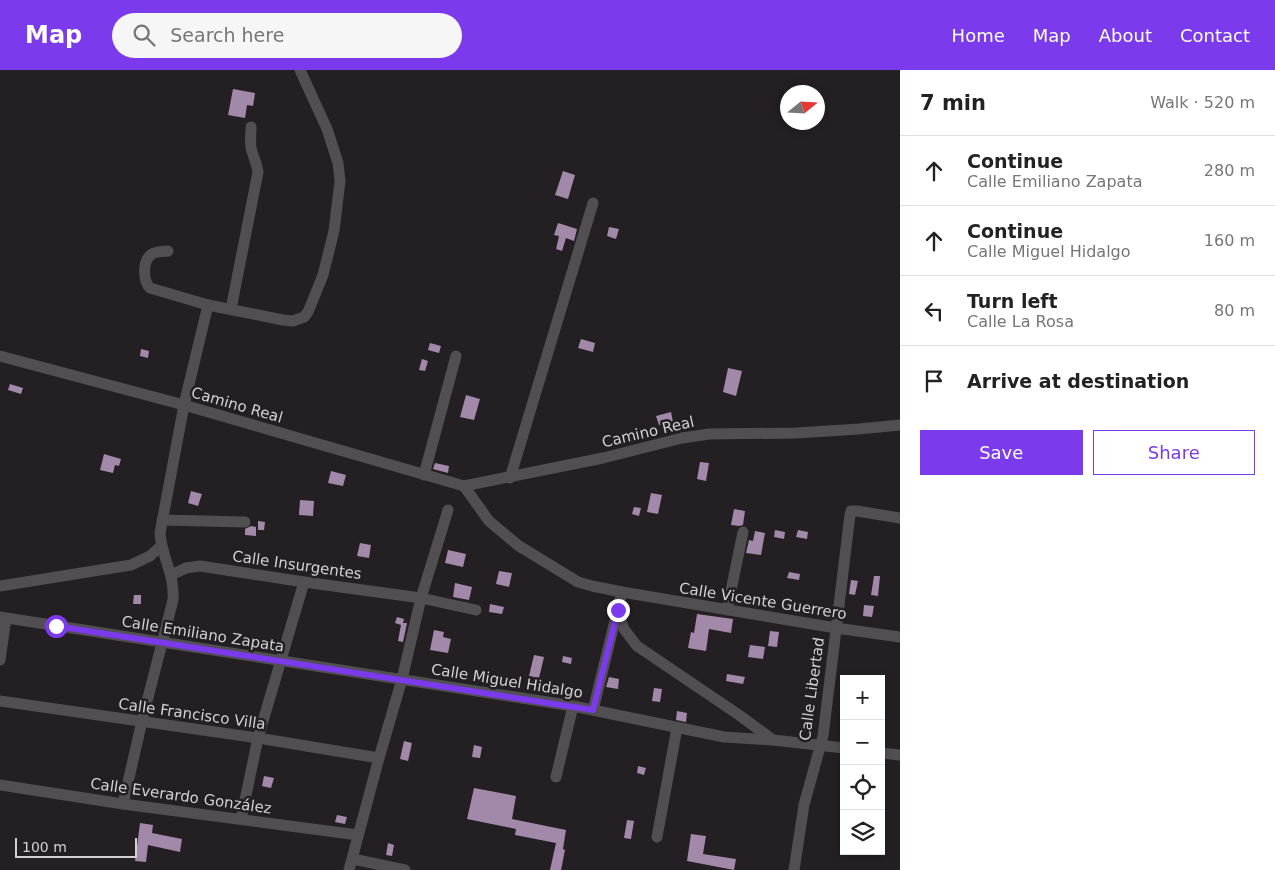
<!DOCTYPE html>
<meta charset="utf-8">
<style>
:root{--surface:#fff;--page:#f6f6f6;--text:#222;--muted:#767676;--line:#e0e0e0;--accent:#7c3aed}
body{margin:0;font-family:"DejaVu Sans",sans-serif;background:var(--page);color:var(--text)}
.controls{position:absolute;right:15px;bottom:15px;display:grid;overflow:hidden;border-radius:0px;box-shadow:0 2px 8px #0003}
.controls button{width:45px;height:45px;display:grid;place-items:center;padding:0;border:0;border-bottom:1px solid var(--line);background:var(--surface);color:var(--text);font:25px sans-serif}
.compass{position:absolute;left:780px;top:15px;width:45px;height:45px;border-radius:50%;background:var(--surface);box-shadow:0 2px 8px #0003;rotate:72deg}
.scale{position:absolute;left:15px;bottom:12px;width:122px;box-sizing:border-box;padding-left:5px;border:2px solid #d3d0d4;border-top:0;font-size:14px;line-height:18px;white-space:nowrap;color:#d3d0d4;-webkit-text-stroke:4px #231f23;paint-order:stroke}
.stop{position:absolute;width:15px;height:15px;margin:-11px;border:4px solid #7c3aed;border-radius:50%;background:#fff}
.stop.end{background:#7c3aed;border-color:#fff;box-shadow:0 1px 5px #0008}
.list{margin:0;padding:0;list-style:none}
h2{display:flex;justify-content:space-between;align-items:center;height:65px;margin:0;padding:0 20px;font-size:21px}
h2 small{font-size:16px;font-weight:400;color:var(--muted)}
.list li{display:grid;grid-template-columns:32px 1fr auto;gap:15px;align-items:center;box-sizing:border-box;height:70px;padding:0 20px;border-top:1px solid var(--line)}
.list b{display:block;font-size:19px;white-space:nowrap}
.list p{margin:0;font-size:16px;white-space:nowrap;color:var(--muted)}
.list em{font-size:16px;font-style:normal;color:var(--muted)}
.actions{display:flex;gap:10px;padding:15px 20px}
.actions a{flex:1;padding:11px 0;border:1px solid var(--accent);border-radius:0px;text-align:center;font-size:18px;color:var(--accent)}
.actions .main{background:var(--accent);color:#fff}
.icon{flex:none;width:28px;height:28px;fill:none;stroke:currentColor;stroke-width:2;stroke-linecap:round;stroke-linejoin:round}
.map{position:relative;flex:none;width:900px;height:800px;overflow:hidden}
header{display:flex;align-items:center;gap:30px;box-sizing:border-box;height:70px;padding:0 25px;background:var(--accent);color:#fff}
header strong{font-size:24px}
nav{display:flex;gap:28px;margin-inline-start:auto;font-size:18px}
.search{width:350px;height:45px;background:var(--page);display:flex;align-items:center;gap:12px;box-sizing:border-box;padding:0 18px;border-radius:28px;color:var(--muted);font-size:19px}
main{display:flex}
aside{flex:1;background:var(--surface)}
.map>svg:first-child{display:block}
.building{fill:#a289a9}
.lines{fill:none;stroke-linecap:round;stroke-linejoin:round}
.minor{stroke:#514f51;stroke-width:11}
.route{stroke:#7c3aed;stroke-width:6}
.labels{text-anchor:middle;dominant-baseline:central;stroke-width:5;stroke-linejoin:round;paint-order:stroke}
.street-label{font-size:15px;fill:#d3d0d4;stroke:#231f23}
</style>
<header>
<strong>Map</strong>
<div class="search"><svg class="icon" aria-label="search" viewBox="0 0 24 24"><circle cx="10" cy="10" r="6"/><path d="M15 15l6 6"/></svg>Search here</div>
<nav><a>Home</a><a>Map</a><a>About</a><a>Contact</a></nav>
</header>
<main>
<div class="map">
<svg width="900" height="800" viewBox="0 0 900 800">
<rect width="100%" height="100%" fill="#231f23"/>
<g class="building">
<polygon points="233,19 255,23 253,36 247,35 245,48 228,45"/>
<polygon points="563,101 575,105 568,129 555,125"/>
<polygon points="558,153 577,159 574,171 566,168 562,181 556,179 559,166 554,165"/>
<polygon points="609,157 619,159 616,169 607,166"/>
<polygon points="581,269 595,273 593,282 578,278"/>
<polygon points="430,273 441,276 439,283 428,280"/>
<polygon points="141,279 149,281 148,288 140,286"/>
<polygon points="422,289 428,291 425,301 419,300"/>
<polygon points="728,298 742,301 736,326 723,322"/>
<polygon points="10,314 23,318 21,324 8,320"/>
<polygon points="466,325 480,329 474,350 460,347"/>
<polygon points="671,342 673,352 659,355 656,346"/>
<polygon points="104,384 121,389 119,396 115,395 113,403 100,400"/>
<polygon points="700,392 709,393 706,411 697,409"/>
<polygon points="435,393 449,396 448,403 433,399"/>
<polygon points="331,401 346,405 343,416 328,413"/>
<polygon points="191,421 202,424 198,436 188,433"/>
<polygon points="651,423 662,425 658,444 647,442"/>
<polygon points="300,430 314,431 313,446 299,445"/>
<polygon points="634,437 641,438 639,446 632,444"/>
<polygon points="734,439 745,441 743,455 739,456 731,455"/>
<polygon points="258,451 265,452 264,460 258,460"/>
<polygon points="251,456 256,457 256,466 245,465 245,459"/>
<polygon points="775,460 785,462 784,469 774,467"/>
<polygon points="798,460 808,462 807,469 796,467"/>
<polygon points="755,461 765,463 761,485 746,483 749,470 753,471"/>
<polygon points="360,473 371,475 369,488 357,486"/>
<polygon points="448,480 466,484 463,497 445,493"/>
<polygon points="499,501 512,503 509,517 496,514"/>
<polygon points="789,502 800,504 799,510 787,508"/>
<polygon points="874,506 880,506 878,526 871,525"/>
<polygon points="851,510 858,511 855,525 849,524"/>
<polygon points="455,513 472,517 469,530 453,527"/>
<polygon points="134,525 141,525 141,534 133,534"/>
<polygon points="752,528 758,529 757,537 751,536"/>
<polygon points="797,532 806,535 804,542 795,539"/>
<polygon points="490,534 504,537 502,544 489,542"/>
<polygon points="864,535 874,536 872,547 863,546"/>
<polygon points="697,544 733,549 731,563 709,559 706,581 688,578 691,562 694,563"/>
<polygon points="397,547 404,549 403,553 407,553 403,572 398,571 401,555 395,553"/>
<polygon points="434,560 444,562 443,567 451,569 448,583 430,580"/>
<polygon points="770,561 779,562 777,577 768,576"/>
<polygon points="750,575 765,577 763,589 748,587"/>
<polygon points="534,585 544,587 539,608 529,606"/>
<polygon points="563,586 572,588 571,594 562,592"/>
<polygon points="727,604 745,607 743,614 726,611"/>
<polygon points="609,607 619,609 618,619 606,617"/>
<polygon points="654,618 662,619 660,632 652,631"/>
<polygon points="677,641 687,643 686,652 676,650"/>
<polygon points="404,671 412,673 408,691 400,689"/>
<polygon points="474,675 482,677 480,688 472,687"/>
<polygon points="638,696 646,698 644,705 637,703"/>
<polygon points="264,706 274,708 271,718 262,716"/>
<polygon points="474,718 516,726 512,749 566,760 563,779 565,780 561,800 550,800 556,773 515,765 516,759 467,749"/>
<polygon points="337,745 347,747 345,754 335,752"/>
<polygon points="627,750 634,751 631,769 624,768"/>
<polygon points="140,753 153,755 152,763 182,769 180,782 148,775 146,792 135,791"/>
<polygon points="691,764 706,766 703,784 736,789 734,800 687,791"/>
<polygon points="388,773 394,775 392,786 386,785"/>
</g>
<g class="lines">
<g class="minor">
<path d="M 168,181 C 163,182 156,181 152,184 C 142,190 143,211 150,218 L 208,235 L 283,250 L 293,251 L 304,247 L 308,242 L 323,205 L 334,161 L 340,111 L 338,93 L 327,59 L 300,0"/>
<path d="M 231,239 L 258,102 C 257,94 253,86 251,78 C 250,71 251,64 251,57"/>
<polyline points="0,286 184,335 464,416 603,388 682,368 709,364 796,363 859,359 900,355"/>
<polyline points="424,405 456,286"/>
<polyline points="510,408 593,133"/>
<polyline points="464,416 489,451 519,476 578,512 592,516 622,522 836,558 900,567"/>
<polyline points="162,450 245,452"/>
<polyline points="171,505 186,498 200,496 304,512 421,528 476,540"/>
<polyline points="0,516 131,495 150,486 161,476"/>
<polyline points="617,540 624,559 637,576 739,645 773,670"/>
<polyline points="727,540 743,462"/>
<polyline points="0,547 573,636 724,667 773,670 844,678"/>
<polyline points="0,590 6,548"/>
<polyline points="0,631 258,668 379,688"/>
<polyline points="593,640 622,522"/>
<polyline points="881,683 900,685"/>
<polyline points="556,707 573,636"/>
<polyline points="0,715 123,734 358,765"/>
<path d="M 123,734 L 142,651 L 173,530 C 175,505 162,488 160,463 L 184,335 L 208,235"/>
<polyline points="241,749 258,668 304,512"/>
<polyline points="657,767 677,658"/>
<polyline points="353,789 405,800"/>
<polyline points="349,800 379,688 402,609 421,528 448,440"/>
<polyline points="794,800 804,735 823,666 850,445 851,441 857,441 900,448"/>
</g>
</g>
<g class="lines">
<polyline class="route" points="56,556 593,640 618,540"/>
</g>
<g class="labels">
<g class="street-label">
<text transform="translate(237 335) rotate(16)">Camino Real</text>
<text transform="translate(648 362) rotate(-13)">Camino Real</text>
<text transform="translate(297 495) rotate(8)">Calle Insurgentes</text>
<text transform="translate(763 531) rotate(9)">Calle Vicente Guerrero</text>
<text transform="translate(203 564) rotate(9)">Calle Emiliano Zapata</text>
<text transform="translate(507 611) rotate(9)">Calle Miguel Hidalgo</text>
<text transform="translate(812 619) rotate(-82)">Calle Libertad</text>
<text transform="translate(192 644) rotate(8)">Calle Francisco Villa</text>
<text transform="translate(181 726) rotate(8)">Calle Everardo González</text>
</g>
</g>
</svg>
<div class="controls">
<button>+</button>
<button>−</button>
<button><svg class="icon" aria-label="locate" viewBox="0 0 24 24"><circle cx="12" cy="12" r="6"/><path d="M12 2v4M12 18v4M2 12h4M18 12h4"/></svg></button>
<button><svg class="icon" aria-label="layers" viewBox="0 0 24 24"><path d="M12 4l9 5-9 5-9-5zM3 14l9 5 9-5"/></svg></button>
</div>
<svg class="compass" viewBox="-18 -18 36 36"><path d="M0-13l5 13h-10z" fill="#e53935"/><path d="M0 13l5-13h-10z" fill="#767676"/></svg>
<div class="scale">100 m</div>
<div class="stop" style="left:56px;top:556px"></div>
<div class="stop end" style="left:618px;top:540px"></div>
</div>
<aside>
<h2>7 min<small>Walk · 520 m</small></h2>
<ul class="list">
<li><svg class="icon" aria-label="ahead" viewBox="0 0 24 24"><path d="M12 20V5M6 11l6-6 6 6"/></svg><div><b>Continue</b><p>Calle Emiliano Zapata</p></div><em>280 m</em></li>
<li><svg class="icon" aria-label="ahead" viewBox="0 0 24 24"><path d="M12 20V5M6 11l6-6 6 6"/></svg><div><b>Continue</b><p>Calle Miguel Hidalgo</p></div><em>160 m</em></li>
<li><svg class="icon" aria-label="left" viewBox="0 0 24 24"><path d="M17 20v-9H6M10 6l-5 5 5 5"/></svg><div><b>Turn left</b><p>Calle La Rosa</p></div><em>80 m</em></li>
<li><svg class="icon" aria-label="arrive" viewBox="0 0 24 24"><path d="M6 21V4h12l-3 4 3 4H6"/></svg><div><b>Arrive at destination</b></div></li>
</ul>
<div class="actions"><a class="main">Save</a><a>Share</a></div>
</aside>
</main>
